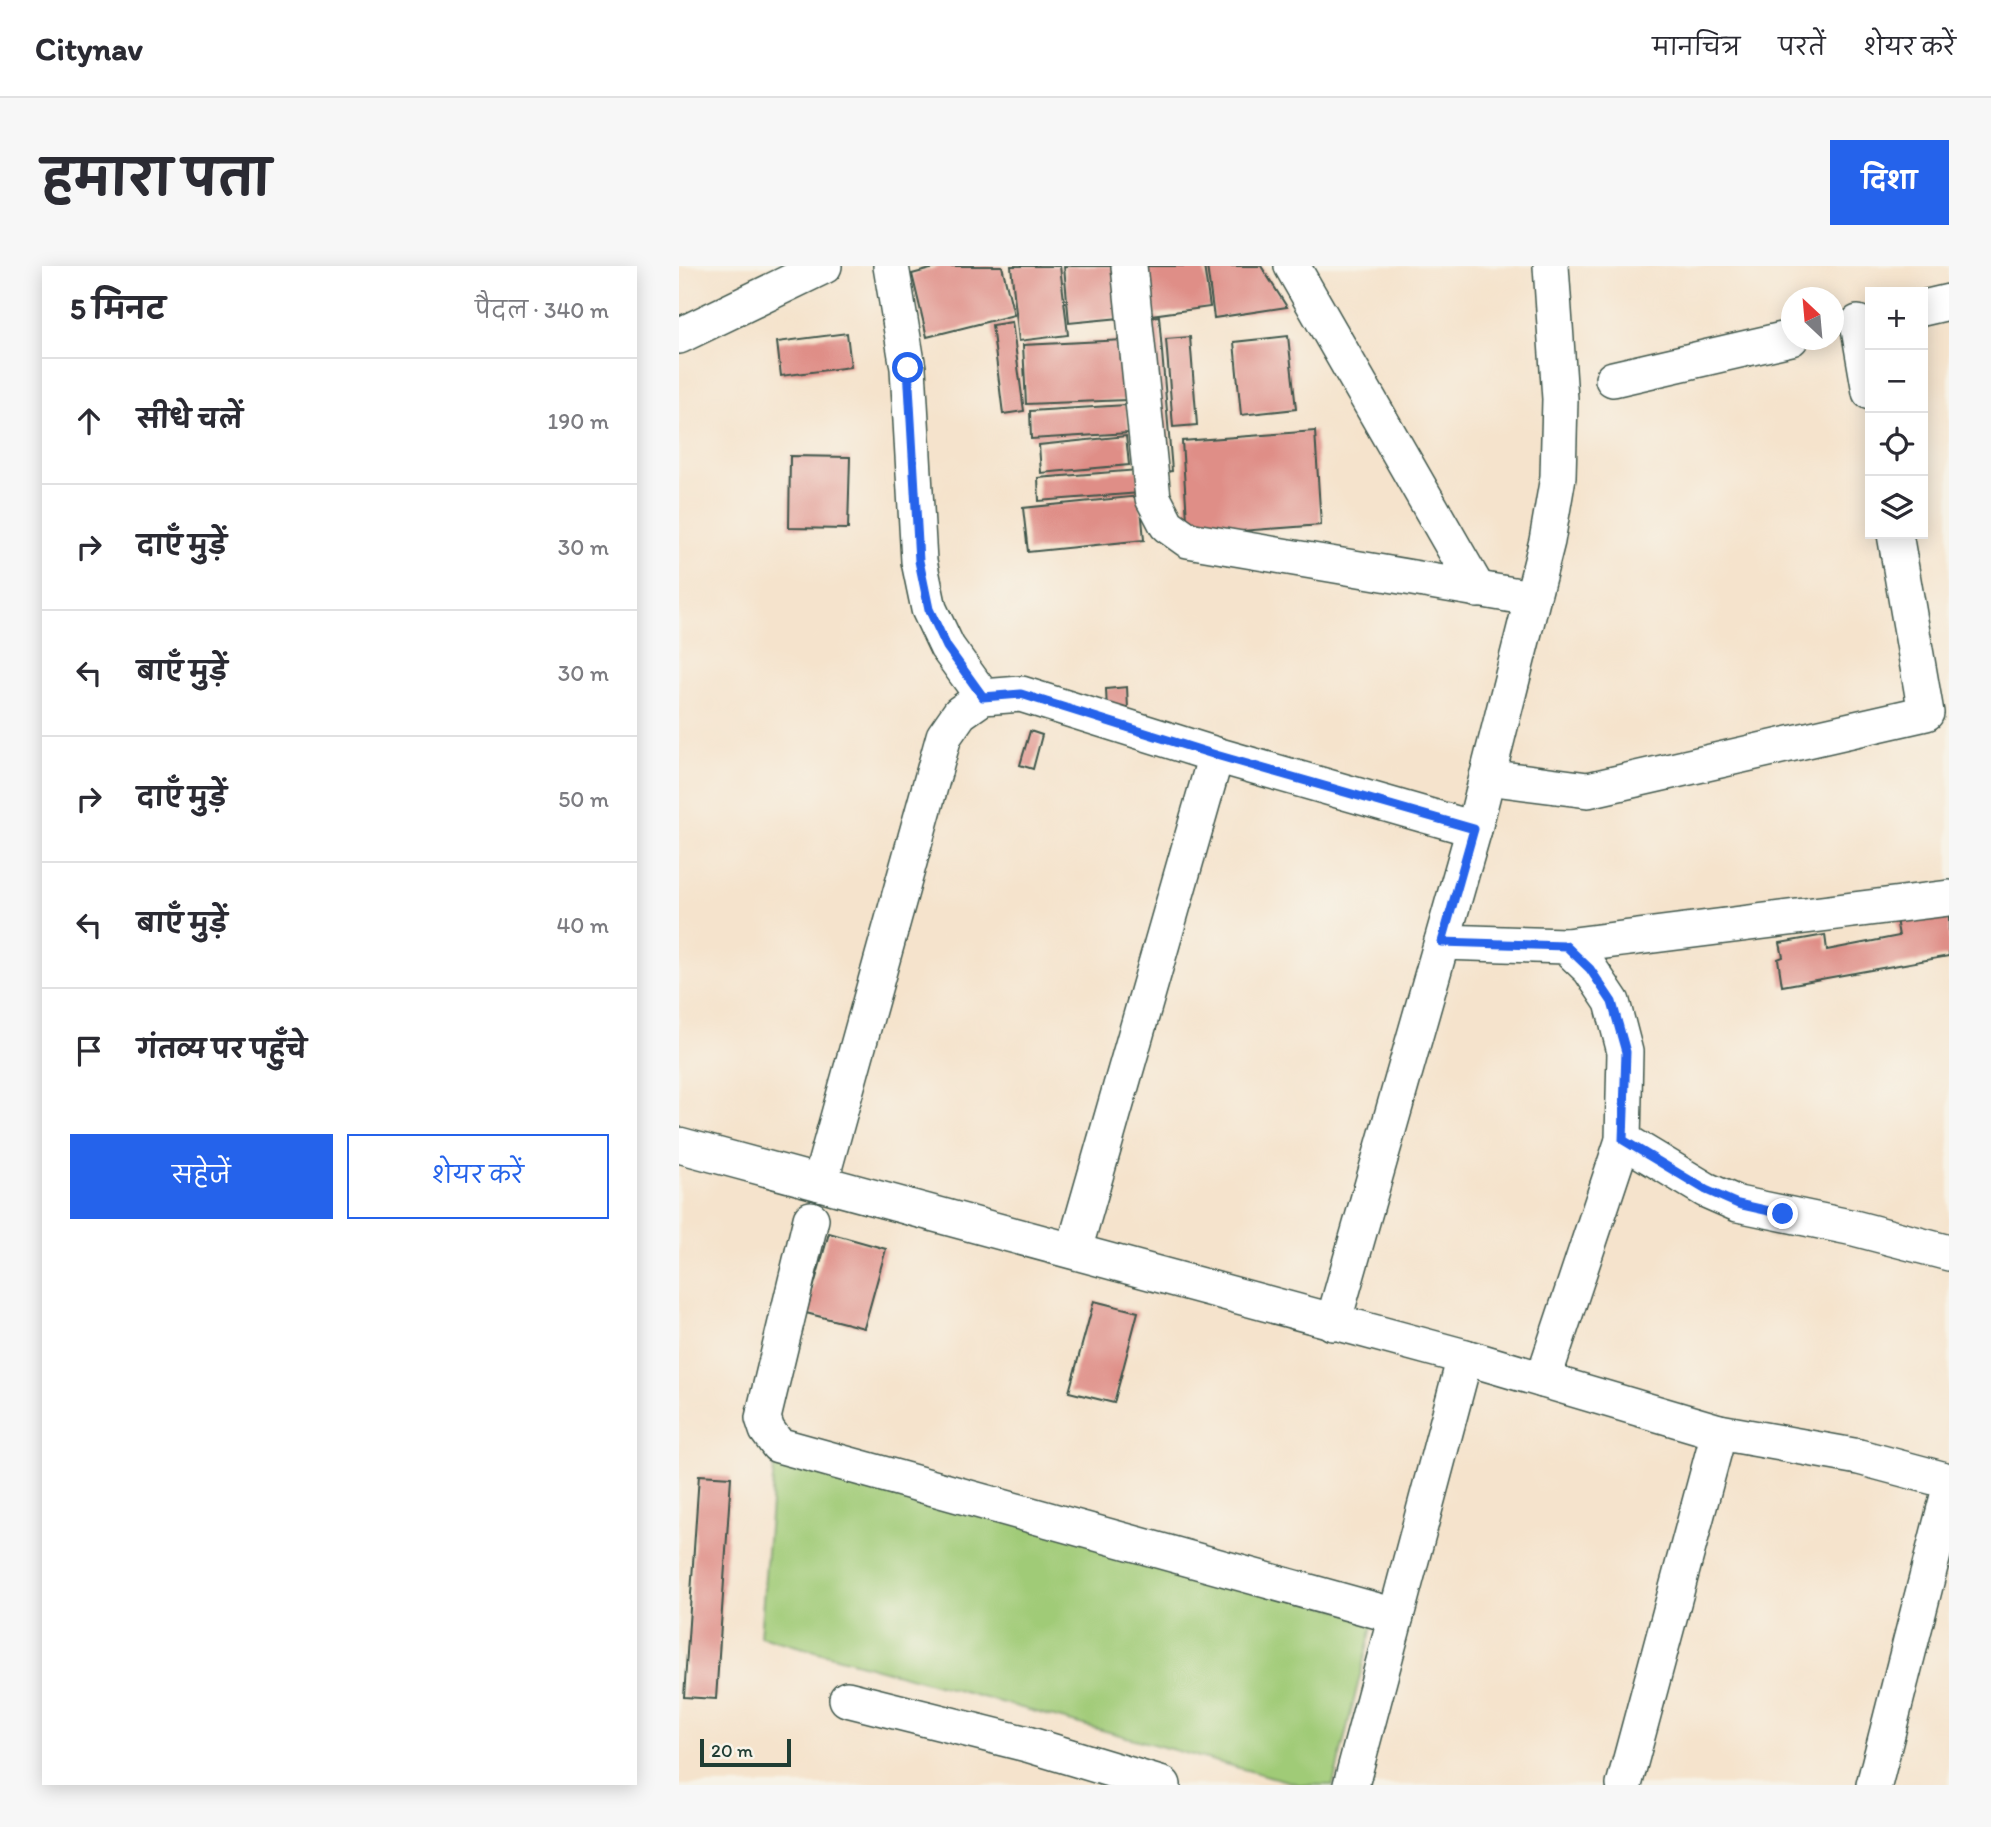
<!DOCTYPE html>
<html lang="hi">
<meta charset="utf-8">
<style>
:root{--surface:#fff;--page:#f7f7f7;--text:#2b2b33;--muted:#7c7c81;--line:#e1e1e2;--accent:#2563eb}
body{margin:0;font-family:Itim,"Playpen Sans Deva",sans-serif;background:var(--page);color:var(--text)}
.controls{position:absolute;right:21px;top:21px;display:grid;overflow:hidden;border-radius:0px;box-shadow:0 4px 18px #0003}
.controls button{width:63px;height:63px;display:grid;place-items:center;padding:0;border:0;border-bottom:2px solid var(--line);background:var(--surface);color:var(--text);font:35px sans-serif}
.compass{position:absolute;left:1102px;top:21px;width:63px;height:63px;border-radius:50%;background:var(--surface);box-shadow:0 4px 18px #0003;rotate:334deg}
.scale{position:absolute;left:21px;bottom:18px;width:91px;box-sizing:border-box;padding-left:7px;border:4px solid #1f3d34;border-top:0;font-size:19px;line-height:24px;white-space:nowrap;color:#1f3d34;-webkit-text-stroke:5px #f7f3e8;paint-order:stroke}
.stop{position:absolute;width:21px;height:21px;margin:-16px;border:5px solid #2563eb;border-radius:50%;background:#fff}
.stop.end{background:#2563eb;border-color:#fff;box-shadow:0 2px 7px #0008}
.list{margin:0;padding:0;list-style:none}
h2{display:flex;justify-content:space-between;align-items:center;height:91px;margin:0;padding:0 28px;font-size:30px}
h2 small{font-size:23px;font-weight:400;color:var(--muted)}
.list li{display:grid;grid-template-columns:46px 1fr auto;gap:21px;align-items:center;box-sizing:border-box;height:126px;padding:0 28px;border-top:2px solid var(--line)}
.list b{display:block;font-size:26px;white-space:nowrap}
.list em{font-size:23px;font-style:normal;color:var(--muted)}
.actions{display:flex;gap:14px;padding:21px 28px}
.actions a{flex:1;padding:16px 0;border:2px solid var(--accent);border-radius:0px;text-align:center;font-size:24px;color:var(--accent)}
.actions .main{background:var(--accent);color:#fff}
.icon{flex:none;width:38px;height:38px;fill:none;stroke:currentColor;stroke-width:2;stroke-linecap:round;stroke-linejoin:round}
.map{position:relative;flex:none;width:1270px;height:1519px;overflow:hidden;border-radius:0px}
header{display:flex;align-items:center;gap:42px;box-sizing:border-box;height:98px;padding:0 35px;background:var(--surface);border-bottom:2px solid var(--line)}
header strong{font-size:33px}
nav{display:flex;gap:38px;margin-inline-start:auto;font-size:24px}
.intro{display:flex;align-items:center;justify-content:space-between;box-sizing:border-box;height:168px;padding:0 42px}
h1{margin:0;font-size:49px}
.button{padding:18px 32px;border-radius:0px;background:var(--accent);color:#fff;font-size:24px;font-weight:700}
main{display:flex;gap:42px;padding:0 42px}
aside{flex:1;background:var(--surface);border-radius:0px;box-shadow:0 4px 18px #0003}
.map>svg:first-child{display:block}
.green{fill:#a0cb77;stroke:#608456;stroke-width:2}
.building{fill:#df8e87}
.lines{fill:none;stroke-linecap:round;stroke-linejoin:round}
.street-casing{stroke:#3f564b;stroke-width:38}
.street{stroke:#fff;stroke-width:35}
.route{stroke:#2563eb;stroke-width:9}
</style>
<header>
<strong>Citynav</strong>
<nav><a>मानचित्र</a><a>परतें</a><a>शेयर करें</a></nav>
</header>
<div class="intro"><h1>हमारा पता</h1><a class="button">दिशा</a></div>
<main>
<aside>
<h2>5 मिनट<small>पैदल · 340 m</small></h2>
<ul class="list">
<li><svg class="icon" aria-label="ahead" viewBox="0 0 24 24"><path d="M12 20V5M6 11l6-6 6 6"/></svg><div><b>सीधे चलें</b></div><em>190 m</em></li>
<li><svg class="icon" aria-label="right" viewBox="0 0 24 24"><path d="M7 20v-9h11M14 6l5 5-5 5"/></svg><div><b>दाएँ मुड़ें</b></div><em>30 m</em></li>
<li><svg class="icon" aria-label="left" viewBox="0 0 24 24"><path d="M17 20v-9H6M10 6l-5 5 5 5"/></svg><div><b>बाएँ मुड़ें</b></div><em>30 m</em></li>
<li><svg class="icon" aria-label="right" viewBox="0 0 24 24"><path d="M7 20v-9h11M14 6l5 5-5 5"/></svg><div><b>दाएँ मुड़ें</b></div><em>50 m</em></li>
<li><svg class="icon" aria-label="left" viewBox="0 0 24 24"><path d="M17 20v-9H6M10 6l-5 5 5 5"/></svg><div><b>बाएँ मुड़ें</b></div><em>40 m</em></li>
<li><svg class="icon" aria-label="arrive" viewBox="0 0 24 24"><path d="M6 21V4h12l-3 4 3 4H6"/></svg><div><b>गंतव्य पर पहुँचे</b></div></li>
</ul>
<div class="actions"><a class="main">सहेजें</a><a>शेयर करें</a></div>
</aside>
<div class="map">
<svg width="1270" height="1519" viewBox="0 0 1270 1519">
<rect width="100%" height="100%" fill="#f7f3e8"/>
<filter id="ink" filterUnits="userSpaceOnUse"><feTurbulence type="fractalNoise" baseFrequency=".0143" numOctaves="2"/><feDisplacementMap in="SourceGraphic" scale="14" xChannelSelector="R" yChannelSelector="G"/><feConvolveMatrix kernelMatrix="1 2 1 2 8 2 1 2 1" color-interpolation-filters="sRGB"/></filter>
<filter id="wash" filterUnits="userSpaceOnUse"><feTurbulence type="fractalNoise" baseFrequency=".00686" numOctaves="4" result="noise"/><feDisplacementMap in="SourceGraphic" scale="28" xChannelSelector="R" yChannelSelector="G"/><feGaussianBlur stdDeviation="1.57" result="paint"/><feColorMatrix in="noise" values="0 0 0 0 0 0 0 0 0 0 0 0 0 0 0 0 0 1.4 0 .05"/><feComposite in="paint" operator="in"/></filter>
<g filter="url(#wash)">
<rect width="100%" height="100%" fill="#f5e3cc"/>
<polygon class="green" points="96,1189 695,1353 654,1519 622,1519 81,1370"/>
<g id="blocks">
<g class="building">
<polygon points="263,0 323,0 335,49 248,71 233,8"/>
<polygon points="332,0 381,0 389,69 340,75"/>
<polygon points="385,0 447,0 451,51 390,57"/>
<polygon points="466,0 525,0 531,41 472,49"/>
<polygon points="528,0 582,0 608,41 535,52"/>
<polygon points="480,50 493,205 474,207 460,52"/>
<polygon points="333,56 345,145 324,148 313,59"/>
<polygon points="168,67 172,101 102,110 98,76"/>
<polygon points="609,70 617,143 562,149 555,76"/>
<polygon points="511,71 518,159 494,161 487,73"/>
<polygon points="445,74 448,134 347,138 344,79"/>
<polygon points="447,139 450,167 352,173 351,145"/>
<polygon points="636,165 642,259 509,269 503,175"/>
<polygon points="447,170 450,199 362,207 360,179"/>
<polygon points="111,190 171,191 169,263 110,262"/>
<polygon points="459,204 461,227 360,235 359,212"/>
<polygon points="461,230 465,274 349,286 344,242"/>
<polygon points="448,421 449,443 428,444 427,423"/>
<polygon points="351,465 363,469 354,503 341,499"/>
<polygon points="1270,643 1270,690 1103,720 1099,693 1104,691 1101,677 1146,669 1148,684 1220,670 1217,653"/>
<polygon points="150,967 207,983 185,1062 127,1047"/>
<polygon points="415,1035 459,1046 435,1137 390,1126"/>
<polygon points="20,1209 52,1211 37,1433 5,1431"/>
</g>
</g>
</g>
<g filter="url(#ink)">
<use href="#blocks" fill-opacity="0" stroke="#3f564b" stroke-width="2"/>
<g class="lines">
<g class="street-casing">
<g id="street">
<polyline points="212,0 229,102 240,295 250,343 268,381 304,431"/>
<polyline points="450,0 474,232 488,259 509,274 852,332"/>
<polyline points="613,0 799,324"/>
<polyline points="1244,42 1270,36"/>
<polyline points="1179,57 1191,126"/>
<polyline points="0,70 145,0"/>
<polyline points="934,113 1112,72"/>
<polyline points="808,511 909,524 1247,447 1216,268"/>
<polyline points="763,676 887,680 911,703 933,736 946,786 944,874 864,1114"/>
<polyline points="887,680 1270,632"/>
<polyline points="944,874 1027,924 1059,938 1175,962 1270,987"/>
<polyline points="0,879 786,1091 1040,1166 1180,1191 1270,1215"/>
<polyline points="141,917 265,470 281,447 304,431 342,428 537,489 795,563"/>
<polyline points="132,953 84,1152 88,1164 99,1179 717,1350"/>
<polyline points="395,984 537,489"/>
<polyline points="654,1057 795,563 868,275 879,211 881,133 872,0"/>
<polyline points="168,1433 348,1478 484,1519"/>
<polyline points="672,1519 786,1091"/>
<polyline points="945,1519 1040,1166"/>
<polyline points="1195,1519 1270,1226"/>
</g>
</g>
<use href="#street" class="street"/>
</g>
</g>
<g class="lines" filter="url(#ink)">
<polyline class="route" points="229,102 240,295 250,343 268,381 304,431 342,428 537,489 795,563 763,676 887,680 911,703 933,736 947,786 944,874 1027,924 1059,938 1104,948"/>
</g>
</svg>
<div class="controls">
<button>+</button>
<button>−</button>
<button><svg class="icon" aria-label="locate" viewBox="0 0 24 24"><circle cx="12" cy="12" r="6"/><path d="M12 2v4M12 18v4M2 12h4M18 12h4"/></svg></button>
<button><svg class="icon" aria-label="layers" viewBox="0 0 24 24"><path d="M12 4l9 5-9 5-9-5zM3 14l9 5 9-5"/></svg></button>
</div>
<svg class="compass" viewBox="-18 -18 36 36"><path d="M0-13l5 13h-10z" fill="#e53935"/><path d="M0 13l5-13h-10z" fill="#7c7c81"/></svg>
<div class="scale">20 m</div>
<div class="stop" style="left:229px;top:102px"></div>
<div class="stop end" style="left:1104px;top:948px"></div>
</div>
</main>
